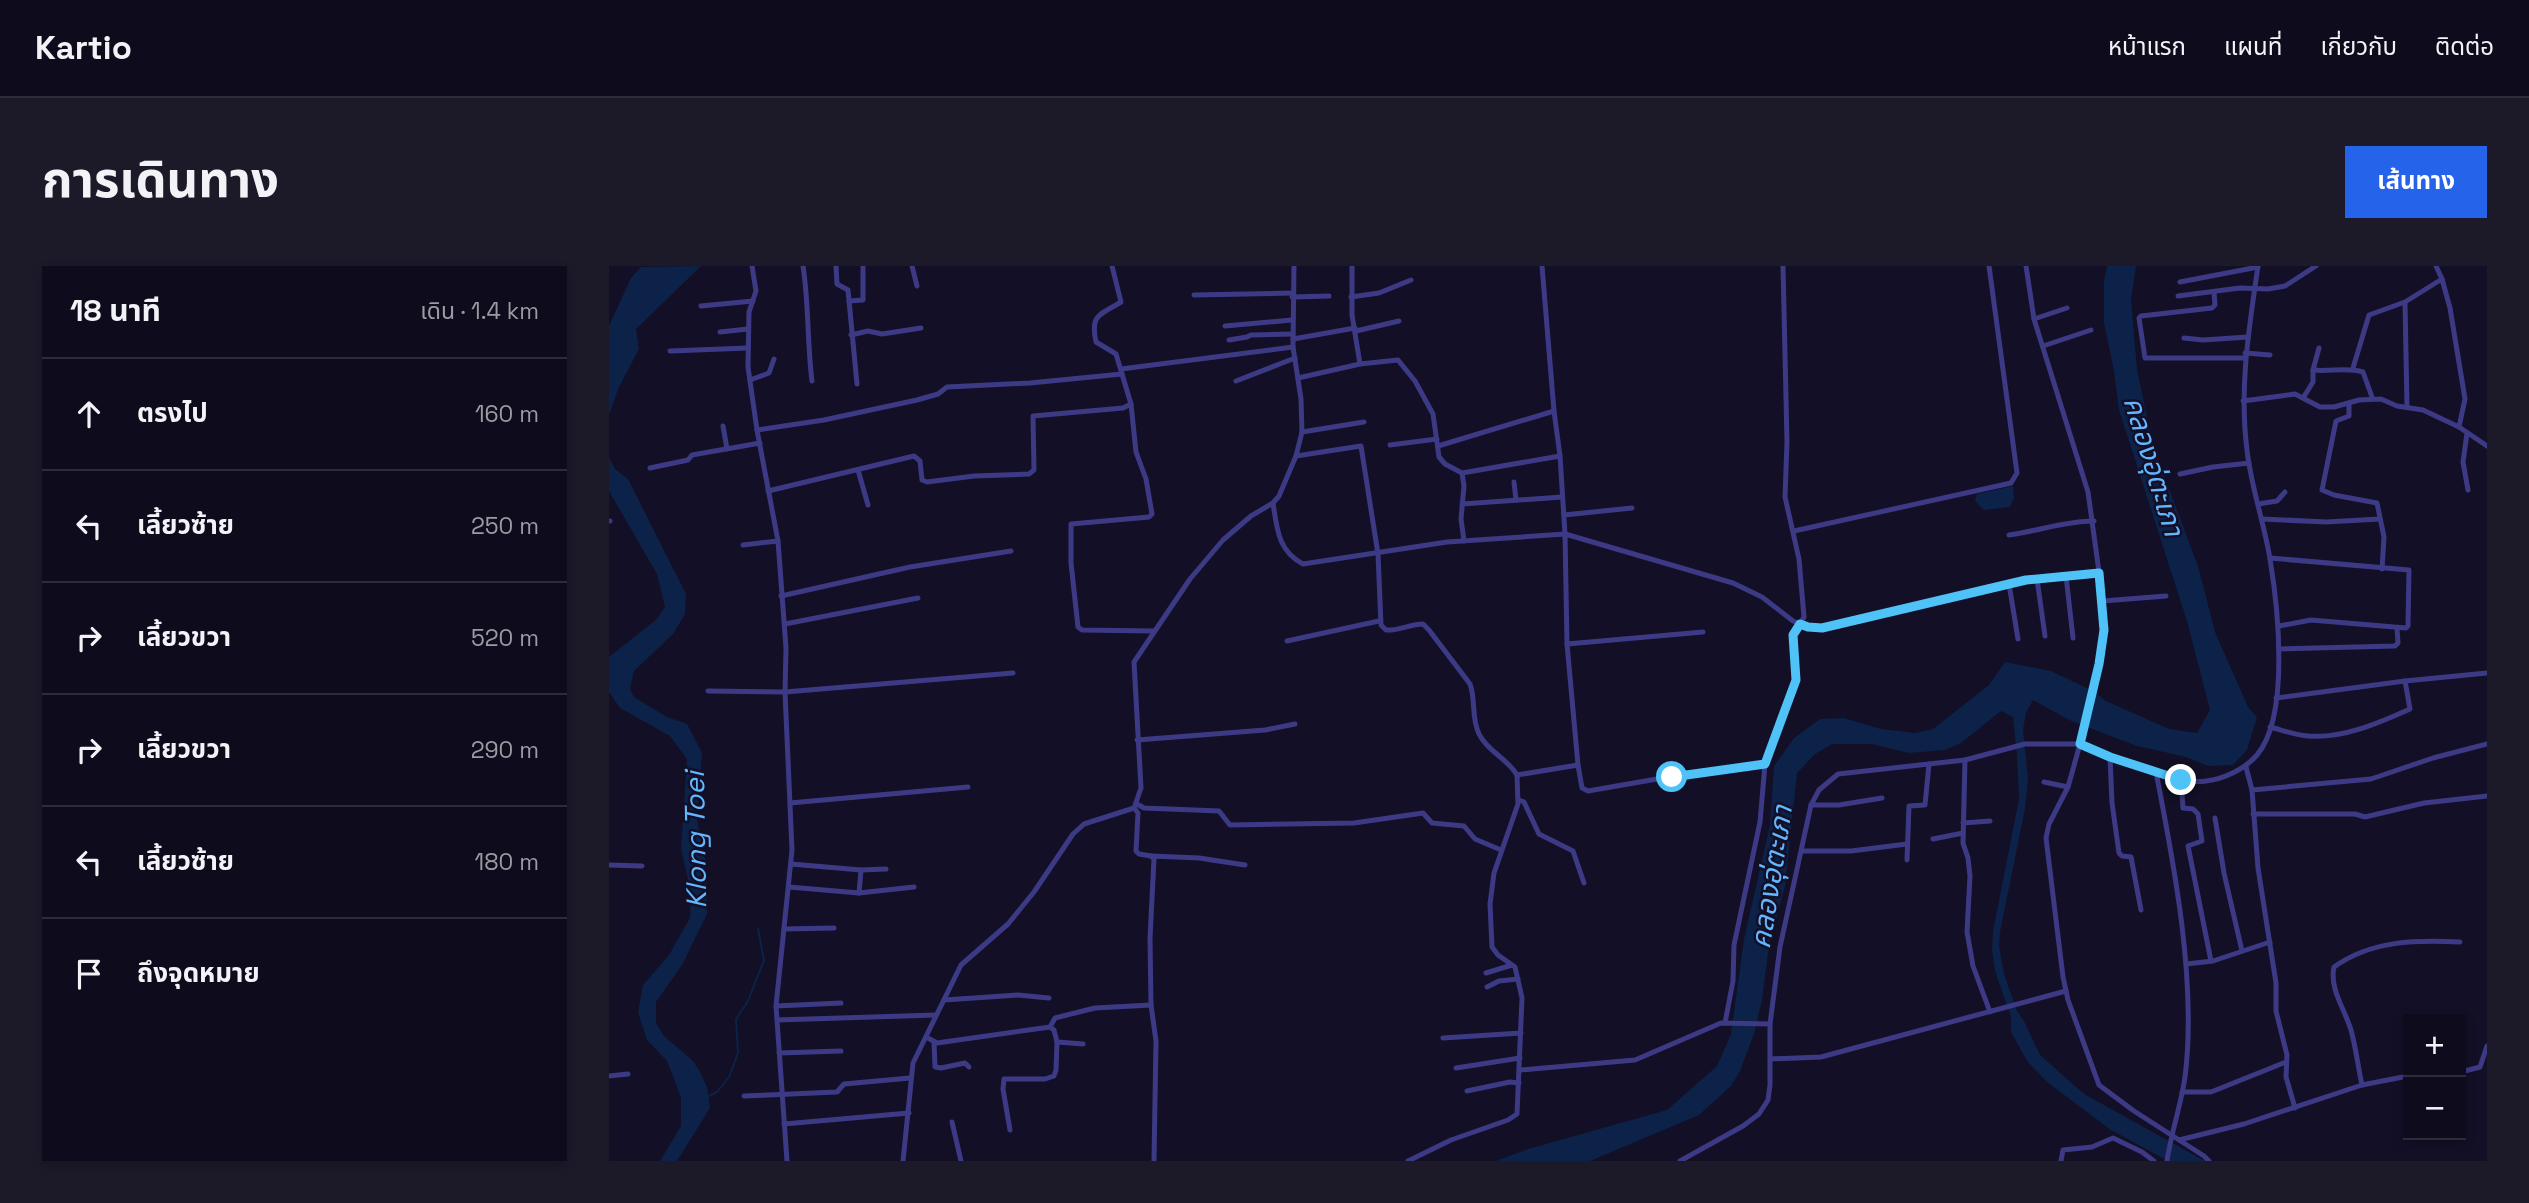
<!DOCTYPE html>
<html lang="th">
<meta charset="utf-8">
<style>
:root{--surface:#0e0b1c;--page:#1c1929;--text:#f1f3f6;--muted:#9b9ba3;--line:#2e2b3b;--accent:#2563eb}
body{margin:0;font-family:"Space Grotesk","Noto Sans Thai",sans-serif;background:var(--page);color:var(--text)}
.controls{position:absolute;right:21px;bottom:21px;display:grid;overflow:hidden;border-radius:0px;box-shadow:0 4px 10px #0003}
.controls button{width:63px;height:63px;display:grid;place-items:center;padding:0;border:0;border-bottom:2px solid var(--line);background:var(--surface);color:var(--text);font:35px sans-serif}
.stop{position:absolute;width:21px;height:21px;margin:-16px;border:5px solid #4fc3f7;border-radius:50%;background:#fff}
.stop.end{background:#4fc3f7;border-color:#fff;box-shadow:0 2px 7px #0008}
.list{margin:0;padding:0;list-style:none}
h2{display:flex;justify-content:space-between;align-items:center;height:91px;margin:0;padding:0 28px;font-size:30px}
h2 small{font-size:23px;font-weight:400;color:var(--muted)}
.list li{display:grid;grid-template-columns:46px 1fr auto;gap:21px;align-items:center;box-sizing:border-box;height:112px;padding:0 28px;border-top:2px solid var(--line)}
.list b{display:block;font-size:26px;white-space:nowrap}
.list em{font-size:23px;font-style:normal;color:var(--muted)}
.icon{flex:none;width:38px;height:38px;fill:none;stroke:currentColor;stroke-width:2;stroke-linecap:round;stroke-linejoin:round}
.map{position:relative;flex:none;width:1878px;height:895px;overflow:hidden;border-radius:0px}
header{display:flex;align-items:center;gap:42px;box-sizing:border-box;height:98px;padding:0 35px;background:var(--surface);border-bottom:2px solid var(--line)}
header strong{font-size:33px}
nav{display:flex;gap:38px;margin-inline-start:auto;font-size:24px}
.intro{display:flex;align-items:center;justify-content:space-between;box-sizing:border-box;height:168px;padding:0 42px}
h1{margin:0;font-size:49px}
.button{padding:18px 32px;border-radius:0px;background:var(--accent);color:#fff;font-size:24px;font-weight:700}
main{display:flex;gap:42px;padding:0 42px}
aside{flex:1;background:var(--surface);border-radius:0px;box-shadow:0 4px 10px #0003}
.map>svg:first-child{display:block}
.water{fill:#0c2248}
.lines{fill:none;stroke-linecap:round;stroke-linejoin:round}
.stream{stroke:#0c2248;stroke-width:2}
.minor{stroke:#3d3a85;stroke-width:5}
.route{stroke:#4fc3f7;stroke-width:9}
.labels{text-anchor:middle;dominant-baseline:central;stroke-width:5;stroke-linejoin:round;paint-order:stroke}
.water-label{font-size:28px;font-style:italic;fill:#62b6ff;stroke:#130f26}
</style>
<header>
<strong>Kartio</strong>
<nav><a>หน้าแรก</a><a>แผนที่</a><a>เกี่ยวกับ</a><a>ติดต่อ</a></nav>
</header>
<div class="intro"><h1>การเดินทาง</h1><a class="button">เส้นทาง</a></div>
<main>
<aside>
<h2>18 นาที<small>เดิน · 1.4 km</small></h2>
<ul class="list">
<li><svg class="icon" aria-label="ahead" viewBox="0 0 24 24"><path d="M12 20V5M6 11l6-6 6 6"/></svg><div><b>ตรงไป</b></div><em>160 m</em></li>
<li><svg class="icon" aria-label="left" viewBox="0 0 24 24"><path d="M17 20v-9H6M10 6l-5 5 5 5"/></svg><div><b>เลี้ยวซ้าย</b></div><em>250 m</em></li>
<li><svg class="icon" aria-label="right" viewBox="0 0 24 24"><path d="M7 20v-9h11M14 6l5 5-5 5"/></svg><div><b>เลี้ยวขวา</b></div><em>520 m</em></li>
<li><svg class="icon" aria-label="right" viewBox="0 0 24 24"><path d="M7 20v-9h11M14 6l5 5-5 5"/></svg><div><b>เลี้ยวขวา</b></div><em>290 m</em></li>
<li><svg class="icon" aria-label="left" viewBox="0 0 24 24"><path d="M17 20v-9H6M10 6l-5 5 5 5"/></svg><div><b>เลี้ยวซ้าย</b></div><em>180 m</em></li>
<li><svg class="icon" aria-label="arrive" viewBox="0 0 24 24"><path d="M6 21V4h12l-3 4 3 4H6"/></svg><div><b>ถึงจุดหมาย</b></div></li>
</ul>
</aside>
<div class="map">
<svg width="1878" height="895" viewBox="0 0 1878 895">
<rect width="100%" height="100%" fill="#130f26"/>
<g class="water">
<polygon points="92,0 27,63 30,83 10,121 0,149 0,60 22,12 32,1"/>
<polygon points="1498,0 1527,0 1522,34 1528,103 1544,180 1589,300 1606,366 1639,441 1648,451 1638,484 1624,499 1599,500 1577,491 1528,480 1460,454 1424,434 1417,447 1414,464 1419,512 1416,543 1391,666 1390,680 1395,708 1408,745 1415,755 1431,789 1475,828 1596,895 1559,895 1502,864 1438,816 1418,795 1402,766 1402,751 1386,705 1383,684 1384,665 1410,533 1408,489 1404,451 1392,445 1352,477 1336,484 1300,487 1263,478 1223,478 1206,488 1188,507 1176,620 1160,679 1153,734 1145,768 1131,805 1122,820 1090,849 981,895 887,895 919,883 1058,844 1108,800 1122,768 1135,673 1161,559 1165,500 1185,472 1211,453 1235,452 1272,463 1306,467 1324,463 1380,419 1396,396 1442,405 1484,425 1497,435 1560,463 1588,467 1601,444 1578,355 1510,144 1505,105 1495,57 1495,15"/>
<polygon points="0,191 6,203 19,213 77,328 76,348 64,368 25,405 21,423 25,431 58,451 78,458 93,487 88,554 97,597 98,648 73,699 47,736 47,757 55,770 83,794 90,804 98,821 101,842 68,895 51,895 72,860 72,831 58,795 38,774 29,746 34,719 60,689 81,652 82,627 72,583 78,493 61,470 11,442 0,426 0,391 48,353 56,341 48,308 0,225"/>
<polygon points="1404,220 1405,232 1401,241 1375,244 1366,235 1368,228"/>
</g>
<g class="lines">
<polyline class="stream" points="100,830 108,826 120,811 129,787 127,753 139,735 155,694 149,663"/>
<g class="minor">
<polyline points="143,0 147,25 140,46 139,101 148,164 169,275 177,382 176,426 183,584 167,740 178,895"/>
<path d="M 194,0 C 200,38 198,76 203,115"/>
<polyline points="227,0 228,18 239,24 248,118"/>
<polyline points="303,0 308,20"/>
<path d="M 685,0 L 684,81 L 692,133 L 693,166 L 687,190 L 670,230 L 664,237 C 668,263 669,285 694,298 L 838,276 L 956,268 L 1124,317 L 1153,331 L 1184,355 L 1199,361 L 1213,361 L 1417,315 L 1490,307"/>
<polyline points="743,0 743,49 751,98"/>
<polyline points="933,0 945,145 951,190 956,268 958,378 1094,366"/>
<path d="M 1417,0 L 1425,53 L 1479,226 L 1494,335 L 1495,364 L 1490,398 L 1471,478 C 1502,491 1565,520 1597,515 C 1615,513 1636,503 1648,489 C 1681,450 1669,341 1661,293 C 1655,256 1642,221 1638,184 C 1630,122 1640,62 1649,0"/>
<polyline points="1827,0 1833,13 1841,42 1856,133 1850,161"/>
<polyline points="1571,16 1649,1"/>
<polyline points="1605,26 1606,39 1603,42 1532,50 1530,52 1536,92 1636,92"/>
<polyline points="585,29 684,27"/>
<polyline points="1569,30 1631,22 1659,23 1676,20 1707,0"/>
<polyline points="683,31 720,30"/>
<polyline points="742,31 770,27 802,14"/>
<polyline points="240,35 254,34 254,0"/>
<polyline points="92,40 144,35"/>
<polyline points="1425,53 1458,42"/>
<polyline points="616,60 683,54"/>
<polyline points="747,65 790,55"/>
<polyline points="111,66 139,63"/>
<polyline points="242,69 259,65 273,68 312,62"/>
<polyline points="1575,72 1594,74 1639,71"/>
<polyline points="684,73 746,62"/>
<polyline points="620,74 638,71 642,69 684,68"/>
<polyline points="1434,80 1482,64"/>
<polyline points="61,85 139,82"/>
<polyline points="1636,87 1661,89"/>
<polyline points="1744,102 1760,49 1796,36"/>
<polyline points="512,103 684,81"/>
<path d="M 1704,104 C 1721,106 1738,101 1754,106 L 1763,131"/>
<polyline points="689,112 751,98 789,94 806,115 824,148 830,191 836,198 853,207 855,220 852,253 855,275"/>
<polyline points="141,114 160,107 165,93"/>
<polyline points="627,115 686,92"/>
<polyline points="1694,132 1704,116 1704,104 1710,82"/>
<polyline points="1634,135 1686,128 1711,141 1725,141 1750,134 1772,133 1788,140 1814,144 1850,161 1878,180"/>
<polyline points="1740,137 1740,150 1727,155 1713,224 1725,229 1768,237 1775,271 1773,303"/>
<polyline points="522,138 527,186 537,213 543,248 540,251 462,258 462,297 469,361 473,364 545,365"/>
<polyline points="1798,141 1796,36 1833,13"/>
<polyline points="114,160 118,183"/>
<path d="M 148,164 L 215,154 L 308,134 L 329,128 L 338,121 L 421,117 L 513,108 L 507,88 L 487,76 C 481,48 491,49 512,36 L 503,0"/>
<polyline points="693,166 755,156"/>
<polyline points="1858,167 1854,196 1859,224"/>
<polyline points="781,179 828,173"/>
<polyline points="829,180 945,145"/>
<path d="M 687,190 L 752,180 L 769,288 L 772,359 L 777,364 C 790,365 801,358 814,358 L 820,364 L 861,418 C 867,434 862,452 870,468 C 878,485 899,493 908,509 L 909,538 L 885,607 L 881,638 L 883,681 L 889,689 L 906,701 L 913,732 L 908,848 L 899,854 L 842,874 L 799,895"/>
<polyline points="41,202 79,194 83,189 151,177"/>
<polyline points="249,204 259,239"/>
<polyline points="853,207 951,190"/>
<polyline points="1571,208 1604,201 1640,197"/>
<polyline points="905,216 907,234"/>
<polyline points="159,225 305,190 311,195 313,214 318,216 365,210 420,208 425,204 424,150 514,142 522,138 513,108"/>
<polyline points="853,238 953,231"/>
<polyline points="1649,238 1668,235 1676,226"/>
<polyline points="955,249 1023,242"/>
<polyline points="1653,253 1717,256 1771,253"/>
<polyline points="0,255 1,255"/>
<polyline points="1185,265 1402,217 1408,207 1380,0"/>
<path d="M 1400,269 C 1429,265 1456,255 1485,255"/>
<polyline points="134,279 169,275"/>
<polyline points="1661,292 1800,304 1799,360 1797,362 1702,354 1670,360"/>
<polyline points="1457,310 1464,372"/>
<polyline points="1428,313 1436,370"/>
<polyline points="1400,318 1409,373"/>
<polyline points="172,330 301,301 402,285"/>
<polyline points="1494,335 1557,330"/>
<polyline points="176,358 309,332"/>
<polyline points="678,375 770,355"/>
<polyline points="1671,383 1786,380 1789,377 1788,362"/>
<polyline points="99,425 176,426 404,407"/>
<polyline points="1667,432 1796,415 1878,407"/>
<path d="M 1661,461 C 1673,464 1686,469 1699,470 C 1733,473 1770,457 1801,443 L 1796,415"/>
<polyline points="528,474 656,464 686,458"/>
<polyline points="1501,491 1503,537 1510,587 1513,590 1522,591 1532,644"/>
<polyline points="1356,494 1354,577 1359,592 1361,610 1358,666 1364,700 1381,746"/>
<polyline points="969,499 973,522 979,525 1088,506 1156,498"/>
<polyline points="1637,501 1643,524 1649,602 1667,717 1667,745 1678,789 1677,811 1686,842"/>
<path d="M 1547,506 C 1565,598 1588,717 1576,811 C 1572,839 1562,867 1558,895"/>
<polyline points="908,509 969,499 958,378"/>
<polyline points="1572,514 1574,542 1584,543 1589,548 1593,575 1579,580 1602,695"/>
<polyline points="1435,516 1459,521"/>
<polyline points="1643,524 1762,513 1824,492 1878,478"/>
<polyline points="910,534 915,536 930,568 964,585 975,617"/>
<polyline points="181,537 359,521"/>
<polyline points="528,538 535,542 610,545 621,559 745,557 814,547 823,557 855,560 866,573 892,584"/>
<polyline points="1202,539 1230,539 1273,532"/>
<polyline points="525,542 529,547 527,585 530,588 542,590 545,593 541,672 542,739 547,775 545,895"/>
<polyline points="1644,548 1746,548 1756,551 1815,537 1878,530"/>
<polyline points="1606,552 1615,607 1633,685"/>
<polyline points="1354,557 1381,555"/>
<polyline points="1324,573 1354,567"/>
<polyline points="1193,585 1242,585 1298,578"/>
<polyline points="542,590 590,592 636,599"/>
<polyline points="1298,594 1300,540 1316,539 1320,498"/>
<polyline points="182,598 252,604 277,603"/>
<polyline points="0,599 33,600"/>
<polyline points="180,621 250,627 305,621"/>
<polyline points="250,627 252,604"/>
<polyline points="175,663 225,662"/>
<polyline points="1577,698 1604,695 1661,676"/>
<polyline points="877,707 903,699"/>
<polyline points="878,721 890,715 909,713"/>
<polyline points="335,734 409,729 440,732"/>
<polyline points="167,740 232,737"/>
<polyline points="168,754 327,749"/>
<polyline points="1116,757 1124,715 1125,679 1151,556 1156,498 1163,475 1187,414 1184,369 1195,351 1190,293 1176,231 1178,176 1174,0"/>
<polyline points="441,761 445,764 448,776 474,778"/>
<polyline points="317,771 328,777 441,761 446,752 486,742 542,739"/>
<polyline points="834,772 912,767"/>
<polyline points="325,776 326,801 332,802 356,797 360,801"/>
<polyline points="170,787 232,785"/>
<polyline points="1161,793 1212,791 1457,725"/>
<polyline points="847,802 911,792"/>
<polyline points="911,804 1026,794 1112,757 1161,758"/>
<polyline points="1852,806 1871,801 1878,780"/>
<polyline points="0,810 19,808"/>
<path d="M 1753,819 C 1749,801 1747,782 1742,764 C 1736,744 1720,722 1725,701 C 1763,674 1807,674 1851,676"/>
<polyline points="858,825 901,816 910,817"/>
<polyline points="1573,826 1602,826 1677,796"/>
<polyline points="135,830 228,826 235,818 301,812"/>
<polyline points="343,856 352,895"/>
<polyline points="175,858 300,847"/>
<polyline points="401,864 394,823 395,813 436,813 445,810 447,804 448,776"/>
<polyline points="1570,874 1635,858 1753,819 1799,810"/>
<polyline points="294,895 304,797 352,699 399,658 425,626 464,568 475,558 525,542 532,522 525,396 581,313 614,274 642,250 664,237"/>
<polyline points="1071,895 1134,860 1150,848 1159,834 1161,819 1161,758 1171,681 1202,539 1210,524 1229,508 1356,494 1416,478 1471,478 1459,521 1440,558 1437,572 1454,711 1459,734 1490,819 1525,845 1595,890 1600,895"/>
<polyline points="1452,895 1454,884 1483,881 1504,872 1533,886 1545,895"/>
</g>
</g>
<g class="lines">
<polyline class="route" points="1063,511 1156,498 1187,414 1184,369 1191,358 1199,361 1213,362 1417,314 1490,307 1495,364 1490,398 1471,478 1501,491 1572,514"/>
</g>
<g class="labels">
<g class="water-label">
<text transform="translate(1545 200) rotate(73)">คลองอุ่ตะเภา</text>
<text transform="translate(86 574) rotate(-91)">Klong Toei</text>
<text transform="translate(1162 611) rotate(-81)">คลองอุ่ตะเภา</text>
</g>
</g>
</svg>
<div class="controls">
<button>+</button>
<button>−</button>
</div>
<div class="stop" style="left:1063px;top:511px"></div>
<div class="stop end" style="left:1572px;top:514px"></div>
</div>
</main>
